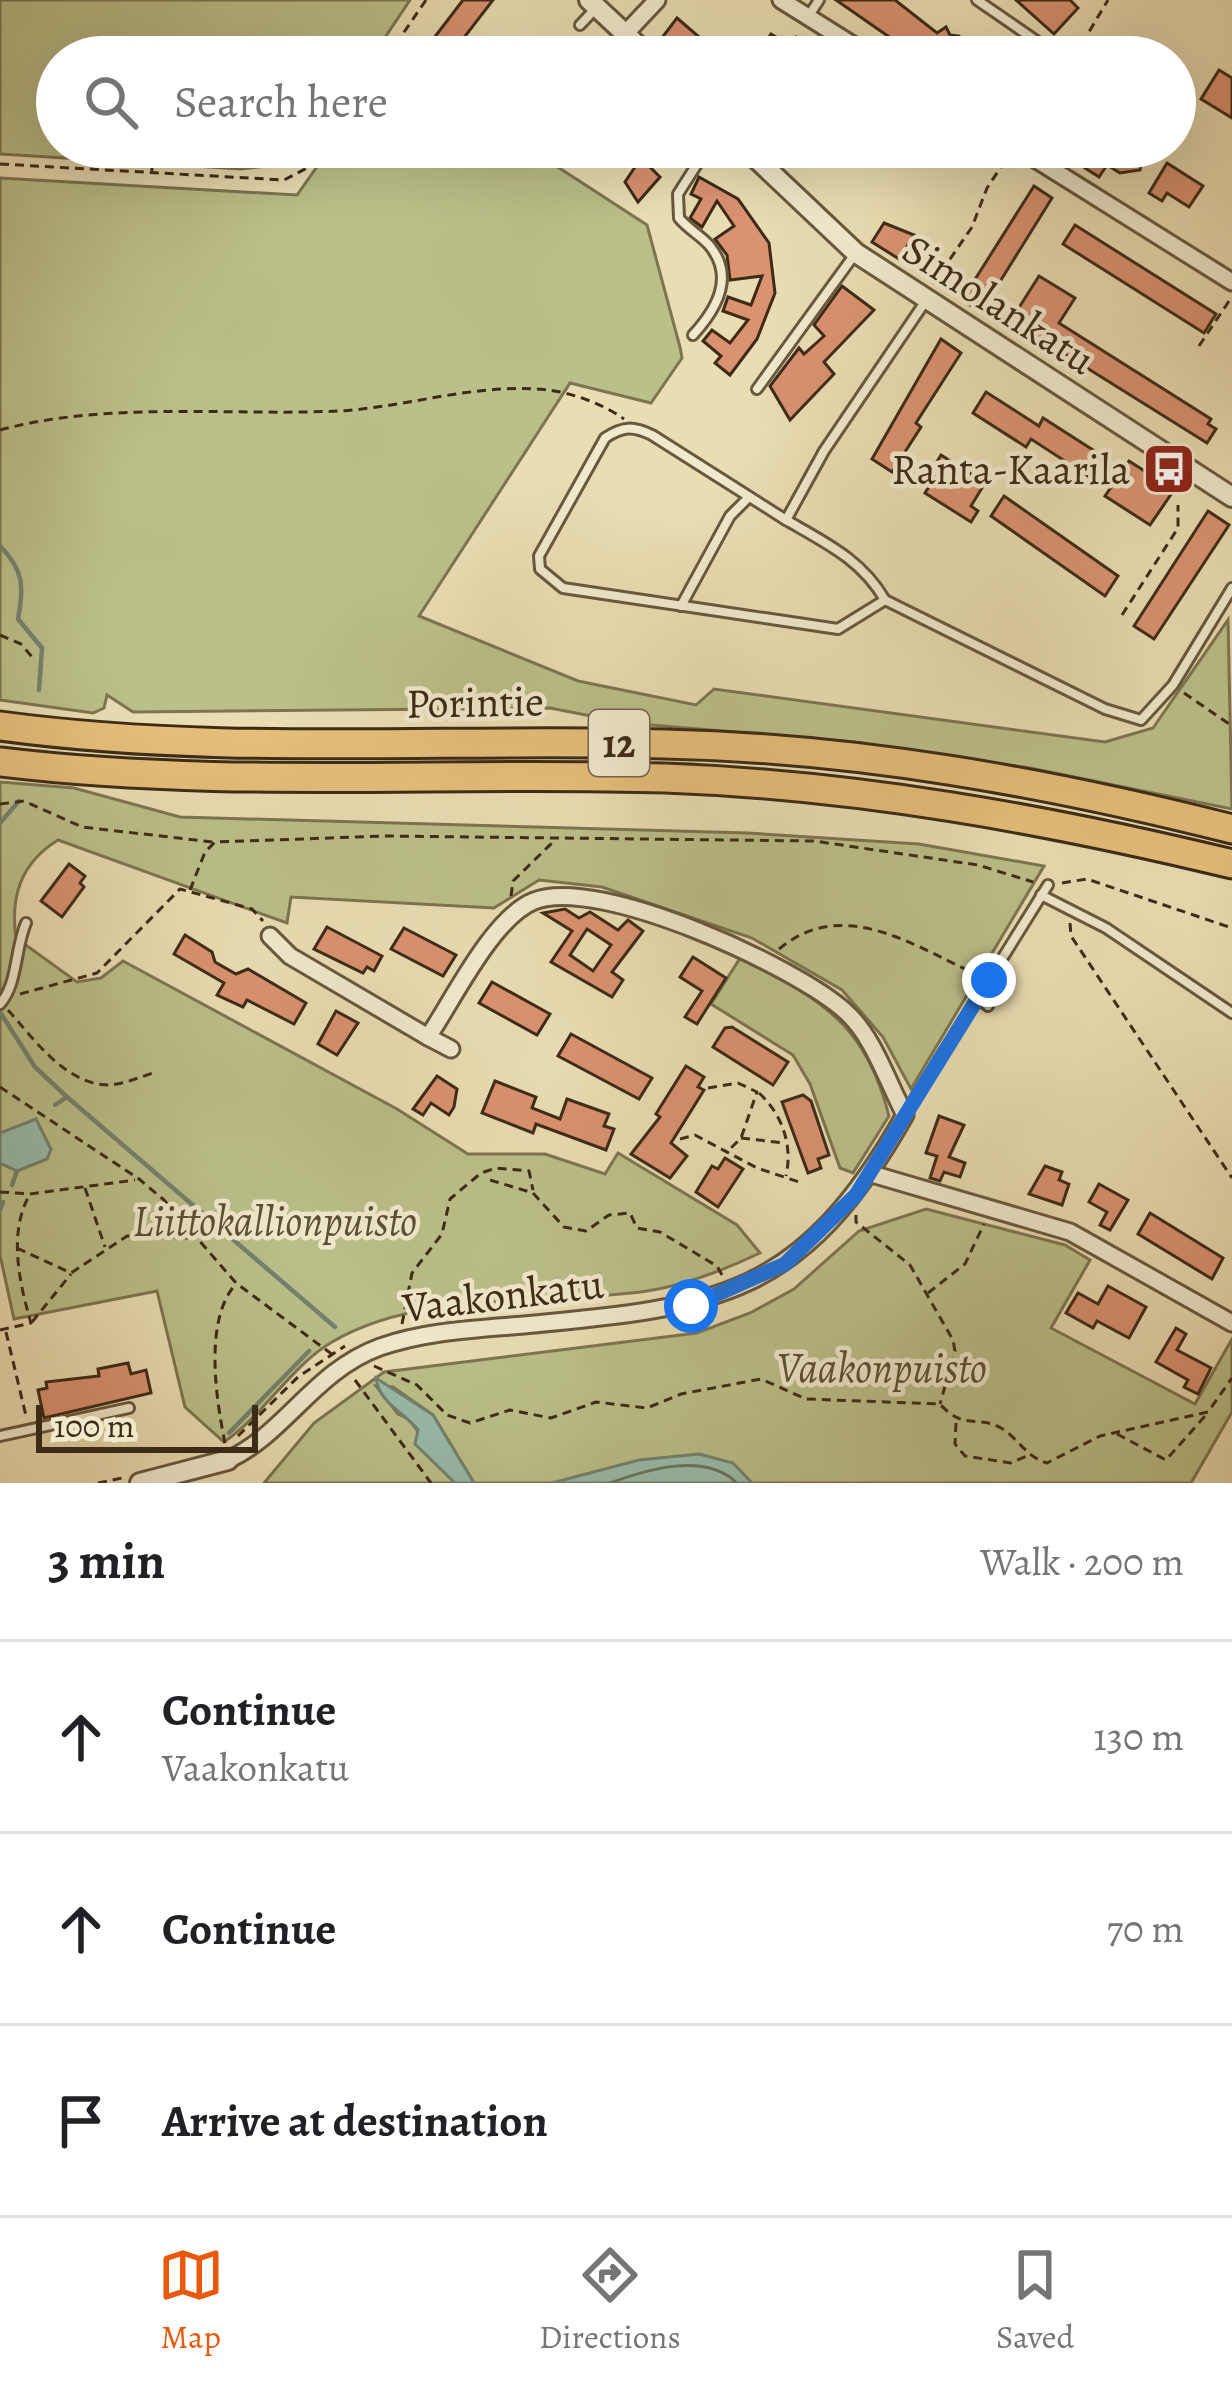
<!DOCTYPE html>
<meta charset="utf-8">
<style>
:root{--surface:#fff;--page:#f2f2f2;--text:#202124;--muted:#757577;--line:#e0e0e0;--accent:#ea580c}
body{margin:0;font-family:Alegreya,serif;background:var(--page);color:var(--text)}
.scale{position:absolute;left:36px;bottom:30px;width:222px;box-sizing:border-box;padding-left:12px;border:6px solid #3d2b16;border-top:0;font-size:33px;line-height:42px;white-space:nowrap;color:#3d2b16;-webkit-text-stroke:9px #f1e9ce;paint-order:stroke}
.stop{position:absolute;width:36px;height:36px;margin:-27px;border:9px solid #1a73e8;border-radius:50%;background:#fff}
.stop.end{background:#1a73e8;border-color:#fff;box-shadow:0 3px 12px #0008}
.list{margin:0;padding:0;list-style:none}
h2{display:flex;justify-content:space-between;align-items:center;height:156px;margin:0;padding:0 48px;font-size:51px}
h2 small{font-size:39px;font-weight:400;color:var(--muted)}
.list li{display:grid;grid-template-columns:78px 1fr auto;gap:36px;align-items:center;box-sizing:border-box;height:192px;padding:0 48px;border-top:3px solid var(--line)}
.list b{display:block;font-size:45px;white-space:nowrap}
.list p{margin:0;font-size:39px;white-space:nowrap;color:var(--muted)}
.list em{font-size:39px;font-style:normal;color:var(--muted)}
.icon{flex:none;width:66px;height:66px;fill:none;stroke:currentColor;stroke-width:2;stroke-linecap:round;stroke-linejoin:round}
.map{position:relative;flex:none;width:1232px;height:1483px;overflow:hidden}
.search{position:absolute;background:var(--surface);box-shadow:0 12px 48px #0002;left:36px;right:36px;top:36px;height:132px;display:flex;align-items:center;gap:30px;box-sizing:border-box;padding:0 42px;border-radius:66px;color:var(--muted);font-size:45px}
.sheet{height:732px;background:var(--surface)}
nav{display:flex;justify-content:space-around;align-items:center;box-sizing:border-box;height:168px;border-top:3px solid var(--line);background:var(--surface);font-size:33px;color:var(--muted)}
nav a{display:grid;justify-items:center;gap:6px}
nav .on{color:var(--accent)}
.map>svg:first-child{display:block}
.green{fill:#bbbf89;stroke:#7c7550;stroke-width:3}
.water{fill:#98bcab;stroke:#74826f;stroke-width:3}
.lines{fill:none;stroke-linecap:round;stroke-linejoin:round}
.shore{stroke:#6a7460;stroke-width:3}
.stream{stroke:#74826f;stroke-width:4.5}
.building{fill:#da9271;stroke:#3d2b16;stroke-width:3;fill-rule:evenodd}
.service-casing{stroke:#68583d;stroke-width:14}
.minor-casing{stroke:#68583d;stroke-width:21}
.tertiary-casing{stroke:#68583d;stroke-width:24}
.motorway-casing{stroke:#3d2b16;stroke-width:33}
.path{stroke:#3d2b16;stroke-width:3;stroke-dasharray:9 6;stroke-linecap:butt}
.service{stroke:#f1e9ce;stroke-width:8}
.minor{stroke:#f1e9ce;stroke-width:15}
.tertiary{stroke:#f1e9ce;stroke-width:18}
.motorway{stroke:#e5be7a;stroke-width:27}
.route{stroke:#1a73e8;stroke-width:15}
.labels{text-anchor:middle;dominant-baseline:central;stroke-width:9;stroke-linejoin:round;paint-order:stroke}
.shield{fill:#f1e9ce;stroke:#73644d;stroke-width:3}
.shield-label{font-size:39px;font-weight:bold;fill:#3d2b16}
.street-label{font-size:42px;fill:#3d2b16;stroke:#f1e9ce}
.poi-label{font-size:42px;fill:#3d2b16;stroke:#f1e9ce;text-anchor:end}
.park-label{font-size:42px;font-style:italic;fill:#5c5033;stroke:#f1e9ce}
</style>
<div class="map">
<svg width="1232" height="1483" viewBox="0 0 1232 1483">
<rect width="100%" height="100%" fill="#eaddb3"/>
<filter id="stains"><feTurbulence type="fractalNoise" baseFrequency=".00167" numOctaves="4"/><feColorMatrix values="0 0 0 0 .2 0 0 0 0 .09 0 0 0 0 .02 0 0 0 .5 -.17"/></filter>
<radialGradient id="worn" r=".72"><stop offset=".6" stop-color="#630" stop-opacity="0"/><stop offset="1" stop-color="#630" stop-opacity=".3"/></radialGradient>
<g class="green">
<polygon points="0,0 410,0 372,57 57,57 57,147 310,147 291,163 241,169 0,154"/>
<polygon points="331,147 527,147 647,225 680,347 682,358 651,403 570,383 419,616 578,681 696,705 714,689 1105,742 1153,728 1228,620 1232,809 1030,768 854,742 627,723 550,708 133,712 107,695 104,708 93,713 0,700 0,178 297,195"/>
<path d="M 0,782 L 74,788 L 180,817 L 748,833 L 919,844 L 1044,866 L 911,1089 L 883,1037 L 842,990 L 752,938 L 602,887 L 539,880 L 494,908 L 291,897 L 287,923 L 58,840 C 21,863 10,896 16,938 L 77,982 L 101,978 L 123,961 L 397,1109 L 468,1154 L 545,1154 L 605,1174 L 618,1153 L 737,1225 L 760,1253 C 724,1270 687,1285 647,1291 C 546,1306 423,1289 332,1342 C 291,1366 264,1415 224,1442 L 185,1407 L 157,1291 L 14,1319 L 0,1255 Z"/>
<path d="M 742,955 C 819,1002 865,1020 889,1116 L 853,1173 L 840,1168 L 810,1084 L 793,1055 L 711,1004 Z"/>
<polygon points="926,1209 1065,1245 1090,1260 1051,1328 1195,1404 1232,1339 1232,1412 1191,1483 474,1483 433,1415 393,1387 376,1386 398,1414 409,1419 455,1483 264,1483 314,1423 384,1372 697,1333 750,1313 794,1289 859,1231"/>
</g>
<g class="water">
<polygon points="36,1119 51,1149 47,1159 17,1171 0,1163 0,1133"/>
<path d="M 376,1378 L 433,1415 L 474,1483 L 455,1483 L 415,1444 L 418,1430 C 404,1412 379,1403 376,1378 Z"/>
<polygon points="699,1454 733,1463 752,1483 552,1483 639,1460"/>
</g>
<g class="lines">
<path class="shore" d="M 610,1483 C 648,1469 705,1452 737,1483"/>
<g class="stream">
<path d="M 0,546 C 24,570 24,587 18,619 L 42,648 L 39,690"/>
<polyline points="0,823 19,801"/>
<polyline points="0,1012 35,1067 67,1097 335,1327"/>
<polyline points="55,1105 67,1097"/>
<polyline points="12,1185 17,1171"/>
<polyline points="0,1209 3,1202"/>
<polyline points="229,1433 309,1351"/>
</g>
</g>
<g class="building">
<polygon points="463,0 493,0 449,57 432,57 424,51"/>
<polygon points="836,0 895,0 937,33 946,27 950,35 959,36 961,46 991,49 990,57 918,57"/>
<polygon points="1016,0 1070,0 1078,8 1054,34"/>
<polygon points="677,18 713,49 707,57 680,57 661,39"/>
<polygon points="771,34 791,46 796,37 815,49 810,57 773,57 761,49"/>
<polygon points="1219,70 1232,78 1232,118 1201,99"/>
<polygon points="1078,147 1128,147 1143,156 1140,170 1120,173 1107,165 1099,177 1085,168 1092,156"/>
<polygon points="641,158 660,177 638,202 625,182"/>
<polygon points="1167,163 1203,186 1189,207 1167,193 1162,201 1149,193"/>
<polygon points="699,177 738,199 769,243 775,293 757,339 730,375 715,363 721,356 703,341 712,330 730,343 748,320 723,311 728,297 751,305 762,276 730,280 727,255 715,239 734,226 717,201 702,227 690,218 701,199 691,194"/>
<polygon points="1034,186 1052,198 981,312 962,300"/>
<polygon points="884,223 914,235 899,259 872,242"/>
<polygon points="1075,225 1216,314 1204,333 1063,244"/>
<polygon points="1039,276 1075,298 1059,323 1211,419 1208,424 1216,429 1207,443 1047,343 1042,350 1006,328"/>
<polygon points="842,286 874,310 824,362 834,374 790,420 770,386 799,348 804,354 824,336 814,325"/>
<polygon points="941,339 961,353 916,423 921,427 892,472 872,459"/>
<polygon points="986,392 1039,426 1043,418 1104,457 1091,478 1031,439 1026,447 973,413"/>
<polygon points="941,455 985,483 971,506 978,511 971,522 925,493 940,469 935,465"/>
<polygon points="1129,461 1174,490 1150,525 1105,496"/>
<polygon points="1004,496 1118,576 1105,596 991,516"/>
<polygon points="1208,511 1229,525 1154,639 1134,626"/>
<polygon points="69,864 85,876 80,883 84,887 62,917 41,901"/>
<path d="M 565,909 L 579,918 L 590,912 L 618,930 L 628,920 L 643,931 L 612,972 L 623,980 L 612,997 L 551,962 L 572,931 L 543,913 ZM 587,929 L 611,945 L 593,971 L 570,955 Z"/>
<polygon points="327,927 382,956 374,971 367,967 363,973 314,949"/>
<polygon points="404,928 456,955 443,976 391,949"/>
<polygon points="185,935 212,952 215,962 236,974 248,969 306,1003 294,1024 247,1000 243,1007 217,995 224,983 174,954"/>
<polygon points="693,957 726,978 697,1024 685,1017 702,991 680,977"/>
<polygon points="492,982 550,1014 537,1035 479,1003"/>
<polygon points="336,1011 358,1023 337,1055 318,1044"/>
<polygon points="732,1027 788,1062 773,1085 713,1047 725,1028"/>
<polygon points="571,1034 652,1078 639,1099 558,1056"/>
<polygon points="686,1066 704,1077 698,1087 704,1090 671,1143 687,1156 670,1178 631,1154 660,1117 656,1114"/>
<polygon points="437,1076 457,1089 454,1107 449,1115 431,1103 423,1115 413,1109"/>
<polygon points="495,1081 536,1097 532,1108 560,1119 567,1099 609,1114 604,1126 614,1129 606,1150 536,1124 533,1133 482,1113"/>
<polygon points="803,1095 811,1101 829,1155 818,1159 821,1168 808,1173 782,1102"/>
<polygon points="939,1116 964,1125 949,1157 965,1163 960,1177 944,1172 940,1181 930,1178 937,1156 926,1153"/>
<polygon points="725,1158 743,1169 718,1207 696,1192 712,1166 718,1169"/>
<polygon points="1045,1166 1062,1172 1059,1180 1069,1184 1062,1205 1029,1194"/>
<polygon points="1099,1184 1128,1200 1110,1230 1100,1225 1107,1212 1089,1202"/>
<polygon points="1150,1213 1223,1258 1212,1279 1138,1234"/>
<polygon points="1108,1286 1146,1307 1129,1338 1097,1321 1093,1328 1066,1313 1078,1293 1098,1304"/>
<polygon points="1176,1328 1186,1334 1177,1350 1211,1368 1198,1394 1184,1387 1188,1380 1156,1362"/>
<polygon points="128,1363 131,1374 146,1370 151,1393 44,1418 38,1390 47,1388 46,1382 99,1376 98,1369"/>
</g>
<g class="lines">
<g class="service-casing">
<g id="service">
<polyline points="977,0 1038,42 1043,57"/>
<polyline points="808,17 819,0"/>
<polyline points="580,25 596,8"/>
<path d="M 925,302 L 824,451 L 786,520 C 826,543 862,560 885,600 L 1105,709 L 1141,720 L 1173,685 L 1232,588"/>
<path d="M 693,335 C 716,310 736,277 709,245 C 700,235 688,229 679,218 L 678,194 L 708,147"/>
<polyline points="757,389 855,254"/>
<path d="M 786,520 L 652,435 C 633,426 623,426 605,438 L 539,556 L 540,569 L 563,588 L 838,629 L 885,600"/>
<polyline points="681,606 730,516 748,498"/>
<polyline points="1041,895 1106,928 1232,1013"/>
<polyline points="978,998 988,1006"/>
<path d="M 0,1004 C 18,984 15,948 26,923"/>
<polyline points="906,1113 1048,885"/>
<polyline points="0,1436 129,1408"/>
</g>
</g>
<g class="minor-casing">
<g id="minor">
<polyline points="781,0 872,57"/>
<polyline points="625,34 657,0"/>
<polyline points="1016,147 1232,282"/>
<polyline points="428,1037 451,1049"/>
<polyline points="872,1174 1070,1232 1232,1323"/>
<path d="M 228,1460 C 286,1433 314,1371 380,1347 C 426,1331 476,1329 524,1325 C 720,1307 802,1297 905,1115 C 888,1083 873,1036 846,1012 C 797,967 598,875 534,901 C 493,917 453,1000 428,1037 L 290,956 L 270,936"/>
</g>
</g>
<g class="tertiary-casing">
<g id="tertiary">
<polyline points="589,0 650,57"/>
<polyline points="744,147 856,253 1232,497"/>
<polyline points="140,1483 228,1460"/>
</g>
</g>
<g class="motorway-casing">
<g id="motorway">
<path d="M 0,726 C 221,756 443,738 665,744 C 857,748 1046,782 1232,829"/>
<path d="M 0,762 C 222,789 443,771 665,778 C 857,785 1046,819 1232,864"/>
</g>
</g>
<g class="path">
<polyline points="387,57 426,0"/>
<polyline points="1074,57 1108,0"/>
<polyline points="151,147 152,171"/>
<polyline points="0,164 284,180 307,168 324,147"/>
<polyline points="933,284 972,227 987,188 1007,158"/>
<polyline points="1199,346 1231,298"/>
<path d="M 0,430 C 107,401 229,416 339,411 C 409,407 478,382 548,390 C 573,393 603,404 624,419"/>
<polyline points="1122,615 1178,528 1178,505"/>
<polyline points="0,635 21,644 32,657"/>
<polyline points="1184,693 1232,726"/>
<polyline points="0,804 24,801 82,827 213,842"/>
<polyline points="1062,883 1087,879 1232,928"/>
<polyline points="190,890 205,852 215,842 386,836 814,841 978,865 1033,882"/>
<polyline points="511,896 513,881 555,840"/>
<polyline points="1070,923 1071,936 1232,1178"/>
<path d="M 779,949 C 844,895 915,947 980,976"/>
<polyline points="20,994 97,973 180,889 252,909 263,921"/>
<path d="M 8,1010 C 34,1039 65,1084 108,1085 C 123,1085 142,1076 156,1072"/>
<polyline points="0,1087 139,1179 164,1200 236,1283 333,1355"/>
<polyline points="708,1088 738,1083 757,1092 741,1138 730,1149"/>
<path d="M 759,1093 C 782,1114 793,1145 786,1176"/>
<polyline points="741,1138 785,1143"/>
<polyline points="680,1139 695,1135 757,1168 799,1182"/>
<polyline points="490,1180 533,1193 564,1227 586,1231 609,1215 630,1213 637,1228 660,1232 717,1266 722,1275"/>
<polyline points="85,1188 105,1247"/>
<polyline points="0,1192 30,1194 135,1180"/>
<polyline points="856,1215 856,1222 910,1265 953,1340 955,1351 940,1404"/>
<polyline points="17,1248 71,1273 127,1236 193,1238"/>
<polyline points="928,1293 965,1264 984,1224"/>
<polyline points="32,1322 71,1274"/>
<polyline points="402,1324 412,1273 442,1234 450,1199 481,1173 496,1168 529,1171 533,1190"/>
<path d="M 0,1330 L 31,1323 C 19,1282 8,1232 30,1194"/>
<polyline points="6,1332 26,1416"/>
<path d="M 374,1366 L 417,1385 L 447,1415 L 470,1423 L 510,1410 L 551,1418 L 596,1402 L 647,1408 L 681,1394 L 761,1379 L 806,1399 L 940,1404 C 964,1431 979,1415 1001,1428 C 1019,1439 1026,1457 1047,1463 L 1100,1436 L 1208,1412 L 1232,1378"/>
<polyline points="355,1380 431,1483"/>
<polyline points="956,1423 955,1444 965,1456 1011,1463 1029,1455"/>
<polyline points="1117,1434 1166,1460 1205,1416"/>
<polyline points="238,1436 298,1377 345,1346"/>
<path d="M 225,1443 C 216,1399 204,1321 235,1285"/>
<polyline points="98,1483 122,1478"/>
</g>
<use href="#service" class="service"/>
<use href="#minor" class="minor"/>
<use href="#tertiary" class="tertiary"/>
<use href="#motorway" class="motorway"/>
</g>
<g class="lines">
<polyline class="route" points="691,1306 785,1264 856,1195 989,980"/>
</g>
<defs>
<g id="bus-square" transform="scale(2.7)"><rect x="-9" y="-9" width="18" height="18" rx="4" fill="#8f2418" stroke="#f1e9ce"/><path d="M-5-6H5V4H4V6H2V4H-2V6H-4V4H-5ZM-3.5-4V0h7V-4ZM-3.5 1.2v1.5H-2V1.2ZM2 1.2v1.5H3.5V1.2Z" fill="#fff"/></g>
</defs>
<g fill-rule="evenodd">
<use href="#bus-square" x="1169" y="469"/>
</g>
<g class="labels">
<rect class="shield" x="589" y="710" width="60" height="66" rx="9"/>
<g class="shield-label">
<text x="619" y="743">12</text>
</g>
<g class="street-label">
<text transform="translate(999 304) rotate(33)">Simolankatu</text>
<text transform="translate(475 702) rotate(-1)">Porintie</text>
<text transform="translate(503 1295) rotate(-7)">Vaakonkatu</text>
</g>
<g class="poi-label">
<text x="1130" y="469">Ranta-Kaarila</text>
</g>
<g class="park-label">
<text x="275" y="1220">Liittokallionpuisto</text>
<text x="882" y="1367">Vaakonpuisto</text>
</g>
</g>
<rect width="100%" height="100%" filter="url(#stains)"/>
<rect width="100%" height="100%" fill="url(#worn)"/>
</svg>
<div class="scale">100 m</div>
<div class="stop" style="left:691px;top:1306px"></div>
<div class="stop end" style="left:989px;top:980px"></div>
<div class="search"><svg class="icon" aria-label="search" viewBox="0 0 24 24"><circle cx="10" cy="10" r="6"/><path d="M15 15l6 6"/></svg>Search here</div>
</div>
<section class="sheet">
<h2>3 min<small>Walk · 200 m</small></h2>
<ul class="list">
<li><svg class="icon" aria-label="ahead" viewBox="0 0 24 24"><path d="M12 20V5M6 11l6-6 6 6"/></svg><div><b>Continue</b><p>Vaakonkatu</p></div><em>130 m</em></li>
<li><svg class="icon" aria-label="ahead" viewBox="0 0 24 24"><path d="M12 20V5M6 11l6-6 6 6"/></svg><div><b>Continue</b></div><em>70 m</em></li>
<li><svg class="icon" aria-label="arrive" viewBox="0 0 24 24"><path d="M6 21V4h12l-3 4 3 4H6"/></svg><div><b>Arrive at destination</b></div></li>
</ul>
</section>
<nav>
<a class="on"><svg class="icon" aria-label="map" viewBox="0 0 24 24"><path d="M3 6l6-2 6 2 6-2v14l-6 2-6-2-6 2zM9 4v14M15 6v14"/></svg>Map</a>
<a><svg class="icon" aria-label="directions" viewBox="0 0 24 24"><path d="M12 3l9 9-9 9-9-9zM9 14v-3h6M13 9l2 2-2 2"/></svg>Directions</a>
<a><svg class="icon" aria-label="saved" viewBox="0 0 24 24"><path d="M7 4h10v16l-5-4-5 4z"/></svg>Saved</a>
</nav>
